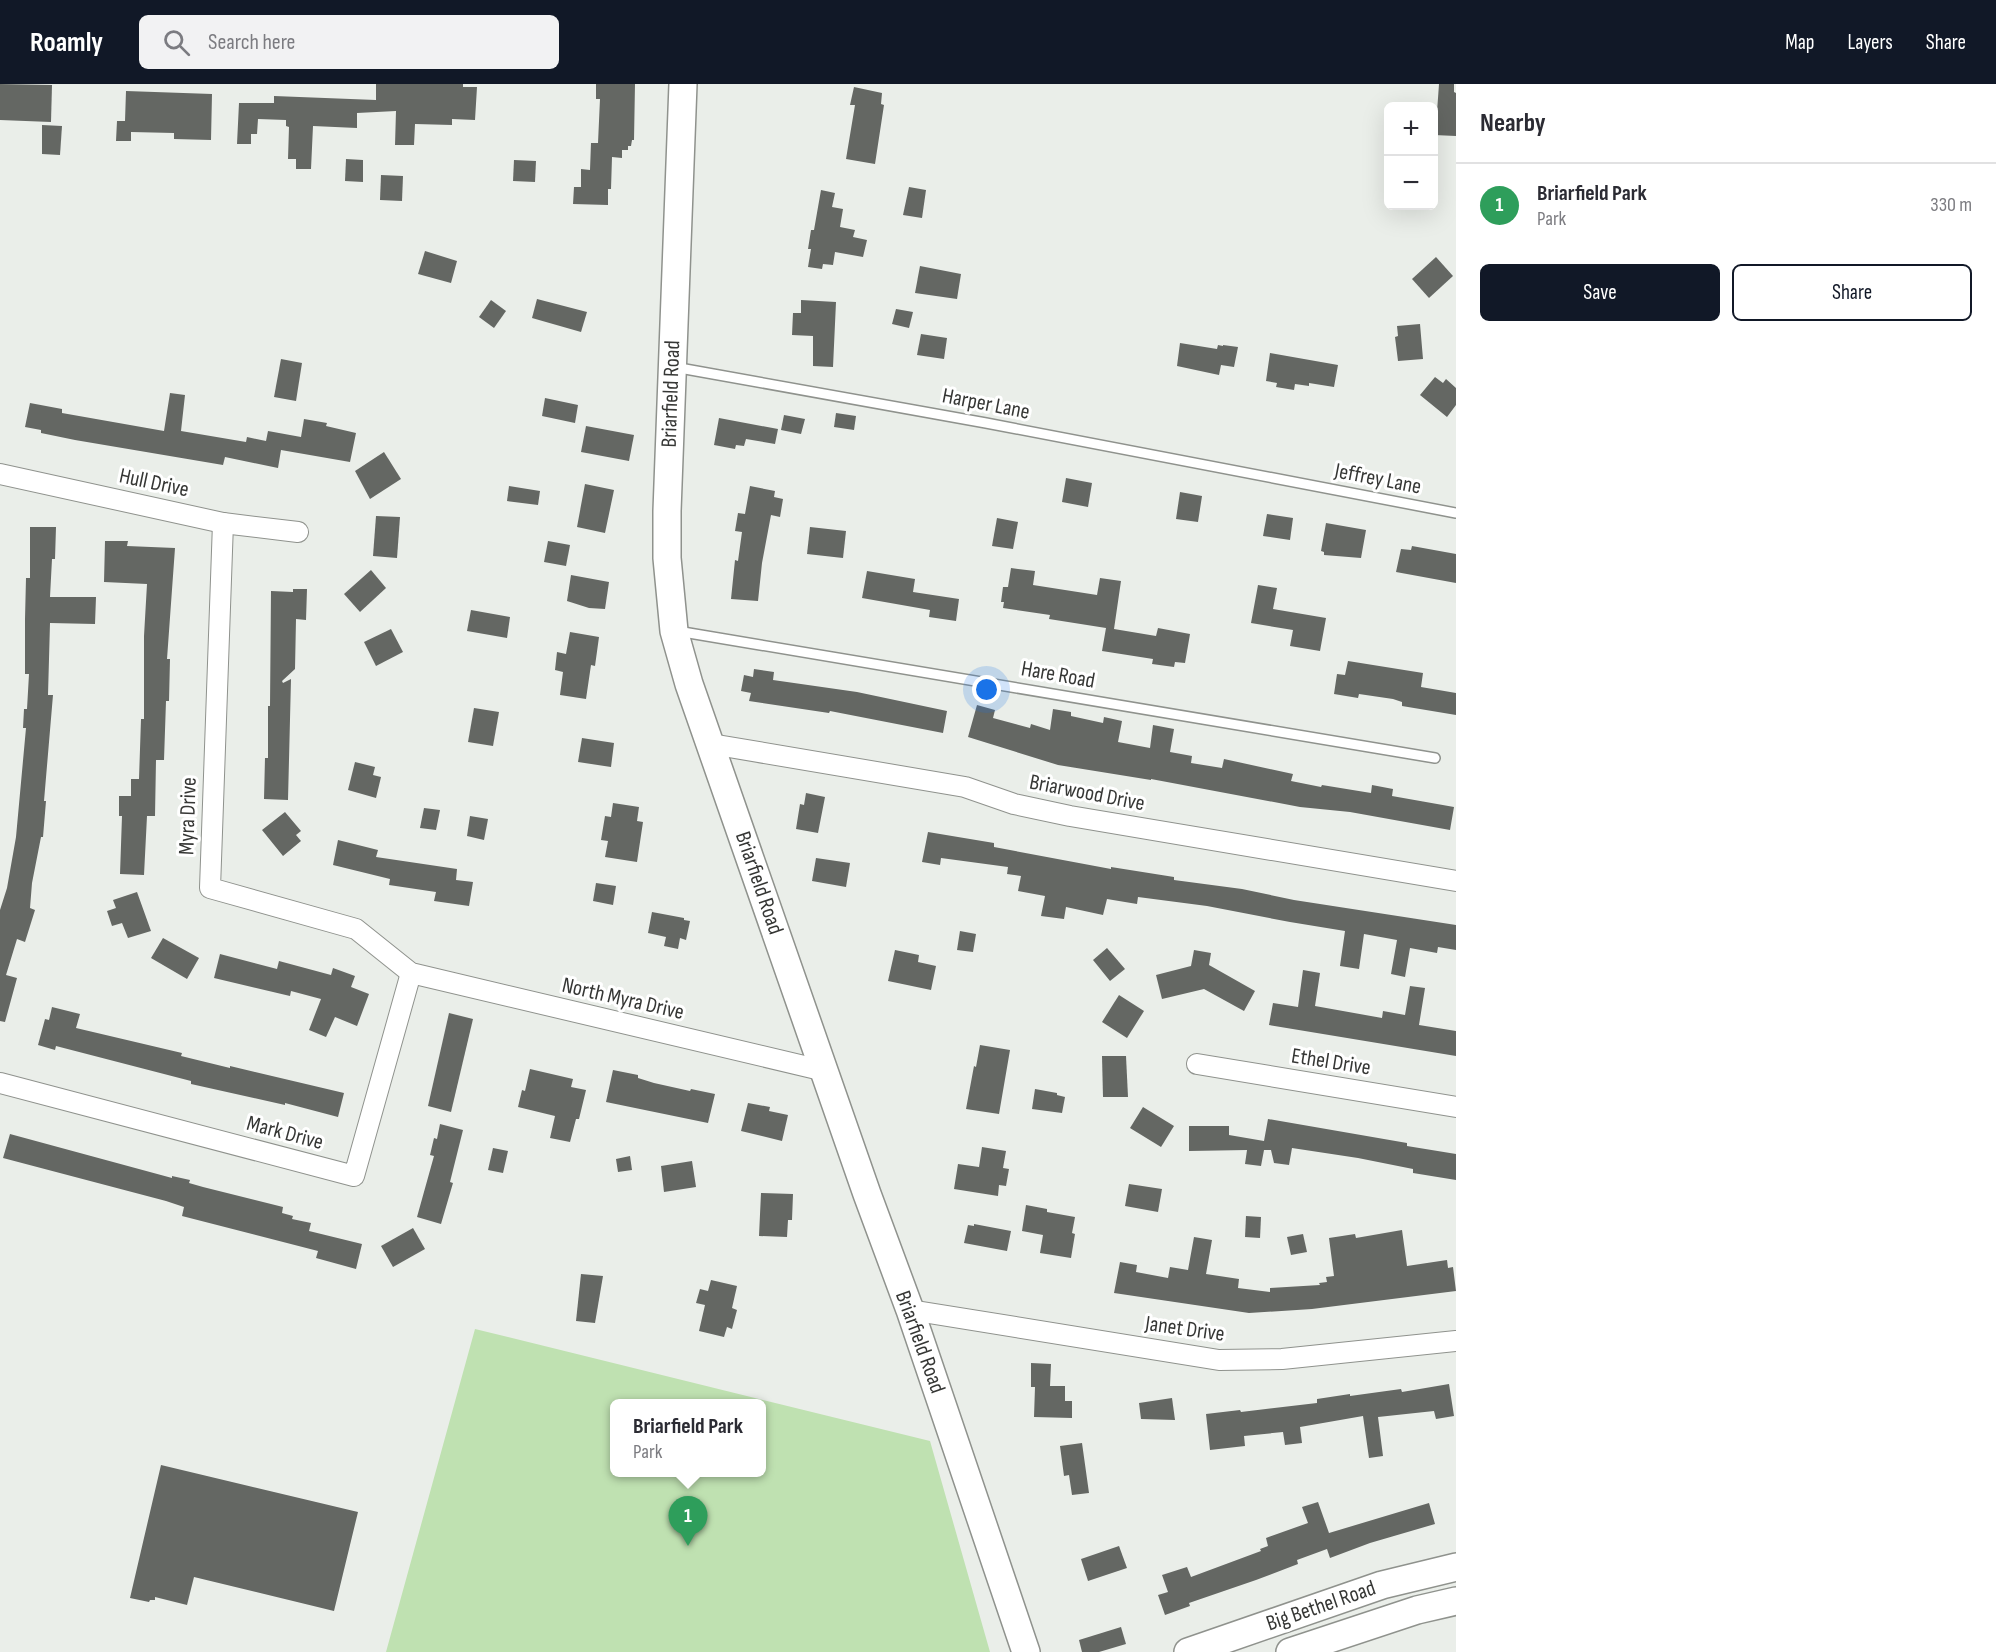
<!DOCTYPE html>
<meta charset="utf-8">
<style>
:root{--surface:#fff;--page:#f2f2f3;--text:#2b2b33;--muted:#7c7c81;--line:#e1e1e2;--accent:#111827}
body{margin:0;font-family:"Sofia Sans Condensed",sans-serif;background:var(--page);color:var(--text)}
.controls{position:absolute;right:18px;top:18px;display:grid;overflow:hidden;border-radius:9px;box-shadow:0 6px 24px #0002}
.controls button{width:54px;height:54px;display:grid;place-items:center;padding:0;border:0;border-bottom:2px solid var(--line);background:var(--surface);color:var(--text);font:30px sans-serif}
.you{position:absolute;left:987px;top:606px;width:21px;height:21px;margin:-15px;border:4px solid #fff;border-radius:50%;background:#1a73e8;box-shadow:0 0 0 9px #1a73e833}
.badge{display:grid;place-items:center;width:39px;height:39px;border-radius:50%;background:var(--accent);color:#fff;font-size:20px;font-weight:700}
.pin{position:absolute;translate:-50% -50px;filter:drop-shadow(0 2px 3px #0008)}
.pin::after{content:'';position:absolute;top:32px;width:21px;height:18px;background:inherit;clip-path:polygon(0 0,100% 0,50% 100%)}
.popup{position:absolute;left:610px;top:1315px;width:156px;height:78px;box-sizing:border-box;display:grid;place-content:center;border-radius:9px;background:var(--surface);filter:drop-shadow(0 2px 4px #0005);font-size:20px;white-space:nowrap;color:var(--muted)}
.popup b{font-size:22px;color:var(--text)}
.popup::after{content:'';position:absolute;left:50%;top:100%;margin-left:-12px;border:12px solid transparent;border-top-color:var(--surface)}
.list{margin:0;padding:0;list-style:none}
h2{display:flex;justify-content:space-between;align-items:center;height:78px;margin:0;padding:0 24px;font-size:26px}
h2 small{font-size:20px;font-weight:400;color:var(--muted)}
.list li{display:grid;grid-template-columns:39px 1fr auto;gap:18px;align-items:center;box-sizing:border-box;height:84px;padding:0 24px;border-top:2px solid var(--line)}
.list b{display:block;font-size:22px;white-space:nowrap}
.list p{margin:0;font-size:20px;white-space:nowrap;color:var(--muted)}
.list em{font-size:20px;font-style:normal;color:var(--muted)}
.actions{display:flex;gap:12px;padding:18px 24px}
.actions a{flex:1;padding:14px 0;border:2px solid var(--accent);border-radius:9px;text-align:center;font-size:21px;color:var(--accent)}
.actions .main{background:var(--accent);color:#fff}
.icon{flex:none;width:33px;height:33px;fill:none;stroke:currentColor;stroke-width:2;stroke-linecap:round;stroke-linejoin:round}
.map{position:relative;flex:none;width:1456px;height:1568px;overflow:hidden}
header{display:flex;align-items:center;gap:36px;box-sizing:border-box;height:84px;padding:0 30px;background:var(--accent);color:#fff}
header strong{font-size:28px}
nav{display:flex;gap:33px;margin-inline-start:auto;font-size:21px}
.search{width:420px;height:54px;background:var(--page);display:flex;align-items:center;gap:15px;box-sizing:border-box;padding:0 21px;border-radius:9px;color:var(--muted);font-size:22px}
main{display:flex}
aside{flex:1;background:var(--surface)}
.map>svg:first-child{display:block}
.green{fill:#bfe1b1;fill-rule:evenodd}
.building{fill:#646763}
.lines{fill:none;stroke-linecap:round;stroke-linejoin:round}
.service-casing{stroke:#8f928d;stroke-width:12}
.minor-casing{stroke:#8f928d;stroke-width:22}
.secondary-casing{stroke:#8f928d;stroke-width:30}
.service{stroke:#fff;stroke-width:9}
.minor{stroke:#fff;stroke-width:20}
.secondary{stroke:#fff;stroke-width:27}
.labels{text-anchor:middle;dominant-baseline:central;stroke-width:6;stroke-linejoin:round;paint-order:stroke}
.street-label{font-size:22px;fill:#363735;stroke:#fff}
</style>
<header>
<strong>Roamly</strong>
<div class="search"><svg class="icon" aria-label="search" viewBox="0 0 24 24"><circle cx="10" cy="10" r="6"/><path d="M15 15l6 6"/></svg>Search here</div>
<nav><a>Map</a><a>Layers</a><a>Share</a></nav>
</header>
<main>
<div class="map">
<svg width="1456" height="1568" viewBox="0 0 1456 1568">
<rect width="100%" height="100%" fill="#eaeee9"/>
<path class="green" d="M 475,1245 L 930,1357 L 990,1568 L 386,1568 ZM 614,1320 L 762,1320 L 762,1388 L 614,1388 Z"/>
<g class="building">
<polygon points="0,0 52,1 51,38 0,36"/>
<polygon points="376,0 463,0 463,3 477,3 475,36 452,35 452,41 415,40 414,61 395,61 396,27 357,29 357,44 313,42 311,85 296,85 296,75 288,75 289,43 286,42 286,36 258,35 257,50 251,50 251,60 237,60 239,19 274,19 274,12 376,16"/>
<polygon points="596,0 635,0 634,56 632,56 631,62 628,62 628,66 622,66 622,74 612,73 611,105 608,105 608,121 573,120 574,103 581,103 581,85 590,86 591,59 598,59 600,15 596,15"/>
<polygon points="1439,0 1454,0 1454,8 1456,9 1456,52 1434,51 1434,28 1437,28"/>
<polygon points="854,3 882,9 881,20 884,21 875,80 846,75 855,21 850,21"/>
<polygon points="126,7 212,10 211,56 174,55 174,49 131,48 131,57 116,57 117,37 125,37"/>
<polygon points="42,41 62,42 60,71 42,70"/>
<polygon points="346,75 363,76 363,98 345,97"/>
<polygon points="514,76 536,77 535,98 513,97"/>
<polygon points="381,91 403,92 402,117 380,116"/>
<polygon points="909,103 926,106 922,134 903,131"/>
<polygon points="821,106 835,109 832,123 843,125 840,143 855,146 853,153 867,156 863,173 835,168 833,181 823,180 822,185 808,183 811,165 808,165 811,146 814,146"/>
<polygon points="425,167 457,177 451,199 418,190"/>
<polygon points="1436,173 1453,192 1429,214 1412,195"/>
<polygon points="920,182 961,190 957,215 915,209"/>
<polygon points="537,215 587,228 581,248 532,234"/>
<polygon points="491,216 506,227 494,244 479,233"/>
<polygon points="801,216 836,218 833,283 813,282 813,252 792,251 793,229 801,229"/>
<polygon points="896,225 913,228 909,244 892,240"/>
<polygon points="1420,240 1423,275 1398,277 1395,253 1398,252 1397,242"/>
<polygon points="921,250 947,254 944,275 917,271"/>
<polygon points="1180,259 1217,265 1218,261 1223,262 1223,261 1238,263 1234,283 1221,281 1219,291 1177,282"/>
<polygon points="1270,269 1338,281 1334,303 1309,299 1309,302 1295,300 1294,306 1276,303 1277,299 1266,297"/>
<polygon points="281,275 302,279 296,317 274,313"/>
<polygon points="1435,293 1443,299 1446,295 1456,304 1456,321 1447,333 1420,311"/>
<polygon points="170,309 185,311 181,347 246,358 247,353 266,357 268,347 301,353 304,335 327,339 326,342 356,349 350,378 281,366 278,384 225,373 223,381 75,356 41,349 41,346 25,343 30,319 62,325 62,329 164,347"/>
<polygon points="545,314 578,321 575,339 542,332"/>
<polygon points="836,329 856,332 854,346 834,343"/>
<polygon points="784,331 805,335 801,350 781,346"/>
<polygon points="719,334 778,345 775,360 746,355 744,362 736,361 735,365 714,361"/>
<polygon points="586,342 634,351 629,377 581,368"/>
<polygon points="384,368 401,395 370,415 355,387"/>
<polygon points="1066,394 1092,399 1088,423 1062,418"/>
<polygon points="585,400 614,406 605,449 577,443"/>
<polygon points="509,402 540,407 538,421 507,417"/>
<polygon points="750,402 775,407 774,413 783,415 780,433 771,431 762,479 758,517 731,515 735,476 738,477 742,448 735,447 738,429 745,430"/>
<polygon points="1180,408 1202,412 1198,438 1176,435"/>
<polygon points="1267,430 1293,434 1290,456 1263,452"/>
<polygon points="376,432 400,433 397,474 373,472"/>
<polygon points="997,434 1018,438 1013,465 992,462"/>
<polygon points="1326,439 1366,446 1361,474 1324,471 1324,468 1321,467"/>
<polygon points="30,443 56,443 55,475 52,475 50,513 96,513 95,540 50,539 48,611 53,611 44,717 46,717 43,753 41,753 32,799 30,824 35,826 25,858 17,855 6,891 17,894 5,938 0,937 0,826 7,804 16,753 26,644 23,644 24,625 27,625 29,590 25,590 25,535 26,494 30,494"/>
<polygon points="810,443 846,447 843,474 807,470"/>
<polygon points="105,457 128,457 127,462 175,464 167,575 170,575 169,617 166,617 164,676 156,676 155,732 147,732 144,791 120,790 122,732 119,732 119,712 131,712 131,695 139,695 141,635 144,635 144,552 147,500 104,498"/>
<polygon points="548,457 570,461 566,482 544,478"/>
<polygon points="1412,462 1456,470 1456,499 1396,488 1401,465 1411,466"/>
<polygon points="1011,484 1035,487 1033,501 1097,511 1100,494 1121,497 1114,545 1156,552 1158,544 1190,550 1185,579 1175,578 1174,583 1152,580 1153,575 1102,567 1106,544 1049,535 1050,531 1003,524 1004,518 1001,518 1003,503 1008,503"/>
<polygon points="371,486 386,504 360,528 344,510"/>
<polygon points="867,487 915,495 913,508 959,515 956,537 929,533 930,526 862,514"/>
<polygon points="571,491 609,498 605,525 589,524 567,517"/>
<polygon points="1258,501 1277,504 1273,525 1326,534 1320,567 1290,562 1293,546 1251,539"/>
<polygon points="293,505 307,505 306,536 296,535 295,585 282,597 283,599 291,595 288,716 264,715 265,674 268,674 268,622 270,622 271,507 293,508"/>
<polygon points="471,526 510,533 507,554 467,547"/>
<polygon points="391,545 403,568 376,582 364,558"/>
<polygon points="570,548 599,553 595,582 591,581 586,615 560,611 563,588 555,586 557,568 566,570"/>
<polygon points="1348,577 1423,589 1421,603 1456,609 1456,631 1402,622 1402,618 1393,615 1359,610 1358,614 1334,610 1337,590 1345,591"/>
<polygon points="754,585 774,588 773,596 857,608 947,627 943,649 830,627 829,629 749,617 751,609 741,607 744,591 753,593"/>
<polygon points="977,621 995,626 993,634 1030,644 1031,640 1050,646 1053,625 1071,628 1071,632 1103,639 1104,633 1122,637 1118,658 1150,664 1153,641 1174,645 1170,668 1192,672 1191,679 1222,684 1224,675 1293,690 1291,697 1321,703 1322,701 1371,709 1372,701 1393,705 1392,712 1454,723 1450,746 1350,728 1300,723 1151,695 1151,696 1058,681 968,653"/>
<polygon points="474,624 499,628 493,662 468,658"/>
<polygon points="582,654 614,659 611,683 578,678"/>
<polygon points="355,678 375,683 373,691 381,693 376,714 348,706"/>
<polygon points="806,709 825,713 818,749 796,745 800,720 804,721"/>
<polygon points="613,719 639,723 637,737 643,738 637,778 605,773 608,757 601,756 605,732 611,733"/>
<polygon points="424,724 440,726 436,746 420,744"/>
<polygon points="285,728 301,747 296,751 301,757 283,772 262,746"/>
<polygon points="470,732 488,735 484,756 467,752"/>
<polygon points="928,748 994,759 994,763 1111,785 1111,783 1174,793 1174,796 1242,805 1294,816 1456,841 1456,866 1438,863 1437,869 1410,864 1405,893 1391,890 1397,856 1364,850 1359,885 1340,882 1345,847 1290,838 1207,822 1138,813 1137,820 1107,815 1103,831 1066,823 1064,835 1041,832 1045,812 1018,807 1021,792 1007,790 1008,783 941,774 940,781 922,778"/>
<polygon points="338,756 378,766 376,773 457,785 456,796 473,798 469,822 434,817 436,808 389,801 390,795 333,781"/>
<polygon points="816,774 850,779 846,803 812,797"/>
<polygon points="596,799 616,802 613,821 593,817"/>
<polygon points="137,808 151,847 128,854 122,839 112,842 107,827 116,824 113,816"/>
<polygon points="652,828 684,834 684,836 690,837 686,856 680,854 678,865 664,862 666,853 648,849"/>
<polygon points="960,847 976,850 973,868 957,866"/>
<polygon points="163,854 199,874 187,895 151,874"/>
<polygon points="1107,864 1125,885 1110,897 1093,876"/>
<polygon points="895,866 919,871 918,878 936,882 931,906 888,897"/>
<polygon points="1194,866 1211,869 1209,881 1255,907 1244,927 1204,905 1162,915 1156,891 1191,882"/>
<polygon points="220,870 277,885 279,877 331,891 333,884 355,892 351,903 369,910 357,942 335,933 326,953 309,946 321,915 291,907 290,912 214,894"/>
<polygon points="1303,886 1320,889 1315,922 1382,934 1383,927 1405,931 1410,902 1425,904 1419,941 1456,947 1456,972 1269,941 1273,919 1298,923"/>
<polygon points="1119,911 1144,927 1127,954 1102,938"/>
<polygon points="52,923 80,930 76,944 182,969 181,972 230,984 230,982 344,1009 338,1033 285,1019 285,1021 191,1000 191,997 56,962 55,966 38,961 45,935 49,936"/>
<polygon points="449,929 473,935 451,1028 428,1022"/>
<polygon points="980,961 1010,966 999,1030 966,1025 974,982 976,983"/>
<polygon points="1102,972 1126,972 1128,1013 1103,1013"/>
<polygon points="530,985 573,995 571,1003 586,1006 579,1035 576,1035 570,1058 550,1054 555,1032 518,1023 522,1006 525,1007"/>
<polygon points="613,986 638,991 638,994 654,999 690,1007 691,1005 715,1010 708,1039 606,1018"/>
<polygon points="1035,1005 1057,1009 1057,1011 1065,1013 1062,1029 1032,1025"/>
<polygon points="748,1019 770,1023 769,1027 788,1031 782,1057 741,1047"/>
<polygon points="1143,1023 1174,1042 1161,1063 1130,1044"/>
<polygon points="1268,1035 1407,1059 1407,1062 1456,1070 1456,1096 1413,1089 1413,1085 1358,1074 1292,1064 1289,1081 1274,1079 1271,1066 1264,1066 1261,1082 1245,1080 1247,1066 1189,1067 1189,1042 1229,1042 1229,1051 1264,1057"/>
<polygon points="440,1040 463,1046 450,1098 453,1099 441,1140 417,1133 434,1072 430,1071 434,1054 437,1055"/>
<polygon points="10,1050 172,1094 172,1092 190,1096 189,1099 203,1103 283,1123 282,1129 293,1132 292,1135 311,1139 309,1147 362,1160 356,1185 316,1174 318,1167 182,1132 184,1123 166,1117 3,1074"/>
<polygon points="982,1063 1006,1067 1003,1084 1009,1085 1006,1102 999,1101 998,1112 954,1105 958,1080 979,1083"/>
<polygon points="493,1064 508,1067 503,1089 488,1086"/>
<polygon points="630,1072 632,1086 618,1088 616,1075"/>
<polygon points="692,1077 696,1103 664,1108 661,1082"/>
<polygon points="1129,1100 1162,1105 1158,1128 1125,1122"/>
<polygon points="761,1109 793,1110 792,1136 788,1136 787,1153 759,1152"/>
<polygon points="1026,1121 1047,1125 1047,1128 1075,1133 1072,1149 1075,1150 1071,1174 1040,1169 1043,1151 1022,1147"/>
<polygon points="1246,1132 1261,1133 1260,1154 1245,1153"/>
<polygon points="974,1140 1011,1147 1007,1167 964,1159 968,1141 974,1142"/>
<polygon points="413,1144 425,1165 393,1183 381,1162"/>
<polygon points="1402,1146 1407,1182 1447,1176 1448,1184 1453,1183 1456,1207 1312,1225 1249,1229 1114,1209 1120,1178 1137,1181 1136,1188 1168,1194 1170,1183 1188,1186 1194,1153 1212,1156 1206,1190 1239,1195 1238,1204 1270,1208 1270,1204 1320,1201 1319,1199 1327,1198 1326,1193 1334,1192 1329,1154 1355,1150 1356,1154"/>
<polygon points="1303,1150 1307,1168 1291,1171 1287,1153"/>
<polygon points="581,1190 603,1192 595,1239 576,1237"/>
<polygon points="711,1196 737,1202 732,1224 737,1226 732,1245 727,1243 724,1253 699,1247 705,1221 696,1219 700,1205 708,1207"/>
<polygon points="1031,1279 1051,1280 1050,1302 1065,1302 1065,1317 1072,1317 1072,1334 1034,1333 1035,1303 1031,1303"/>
<polygon points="1449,1300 1454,1332 1436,1335 1434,1327 1378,1333 1383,1372 1369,1374 1363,1332 1300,1343 1302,1359 1285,1361 1283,1348 1244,1352 1245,1362 1210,1366 1206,1330 1240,1326 1241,1328 1317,1319 1317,1315 1350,1310 1350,1312 1401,1305 1402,1308"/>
<polygon points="1172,1314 1175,1336 1141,1335 1139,1319"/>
<polygon points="1082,1359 1089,1409 1072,1411 1069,1391 1064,1392 1060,1362"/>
<polygon points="161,1381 358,1428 334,1527 194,1493 187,1521 155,1513 155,1516 150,1516 149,1518 130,1514"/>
<polygon points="1318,1418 1329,1449 1429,1419 1435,1440 1370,1459 1330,1474 1327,1465 1297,1476 1298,1480 1256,1496 1189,1519 1190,1522 1165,1531 1158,1511 1168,1508 1162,1491 1187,1483 1191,1493 1261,1467 1260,1465 1268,1462 1266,1454 1308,1439 1302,1423"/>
<polygon points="1119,1462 1127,1484 1088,1497 1081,1475"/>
<polygon points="1121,1543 1126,1560 1099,1568 1082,1568 1079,1556"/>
</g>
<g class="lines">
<g class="service-casing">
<g id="service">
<polyline points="674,283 986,339 1456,429"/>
<polyline points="677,547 1435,674"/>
</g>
</g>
<g class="minor-casing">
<g id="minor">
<polyline points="0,390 223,439 298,448"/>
<polyline points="223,439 210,804 356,845 411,889 825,987"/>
<polyline points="711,660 965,703 1014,720 1070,732 1456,797"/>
<polyline points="1197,980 1456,1023"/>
<polyline points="0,999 354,1092 411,889"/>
<polyline points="910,1226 1219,1276 1282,1275 1456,1257"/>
</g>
</g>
<g class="secondary-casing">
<g id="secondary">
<polyline points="683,0 667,427 667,474 674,547 689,600 867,1110 910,1226 1026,1568"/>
<polyline points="1188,1568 1382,1501 1456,1483"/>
<polyline points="1290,1568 1417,1526 1456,1517"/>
</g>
</g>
<use href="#service" class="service"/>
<use href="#minor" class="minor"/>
<use href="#secondary" class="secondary"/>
</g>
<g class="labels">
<g class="street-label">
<text transform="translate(671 310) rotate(-88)">Briarfield Road</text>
<text transform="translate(986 320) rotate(11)">Harper Lane</text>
<text transform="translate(1378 395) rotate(11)">Jeffrey Lane</text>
<text transform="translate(154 399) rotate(12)">Hull Drive</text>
<text transform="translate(1058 591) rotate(10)">Hare Road</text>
<text transform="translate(1087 709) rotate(11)">Briarwood Drive</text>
<text transform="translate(188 732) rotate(-88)">Myra Drive</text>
<text transform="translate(759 799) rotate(71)">Briarfield Road</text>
<text transform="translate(623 915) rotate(13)">North Myra Drive</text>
<text transform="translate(1331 978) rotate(9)">Ethel Drive</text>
<text transform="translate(285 1049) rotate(15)">Mark Drive</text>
<text transform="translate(1185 1245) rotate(8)">Janet Drive</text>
<text transform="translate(920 1258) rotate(70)">Briarfield Road</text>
<text transform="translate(1321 1522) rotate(-19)">Big Bethel Road</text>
</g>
</g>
</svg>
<div class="controls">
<button>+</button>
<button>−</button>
</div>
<div class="you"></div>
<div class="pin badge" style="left:688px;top:1462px;background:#2e9e5b">1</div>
<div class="popup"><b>Briarfield Park</b>Park</div>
</div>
<aside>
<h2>Nearby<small></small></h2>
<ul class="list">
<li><span class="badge" style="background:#2e9e5b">1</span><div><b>Briarfield Park</b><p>Park</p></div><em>330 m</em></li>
</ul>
<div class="actions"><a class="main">Save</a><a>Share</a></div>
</aside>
</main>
